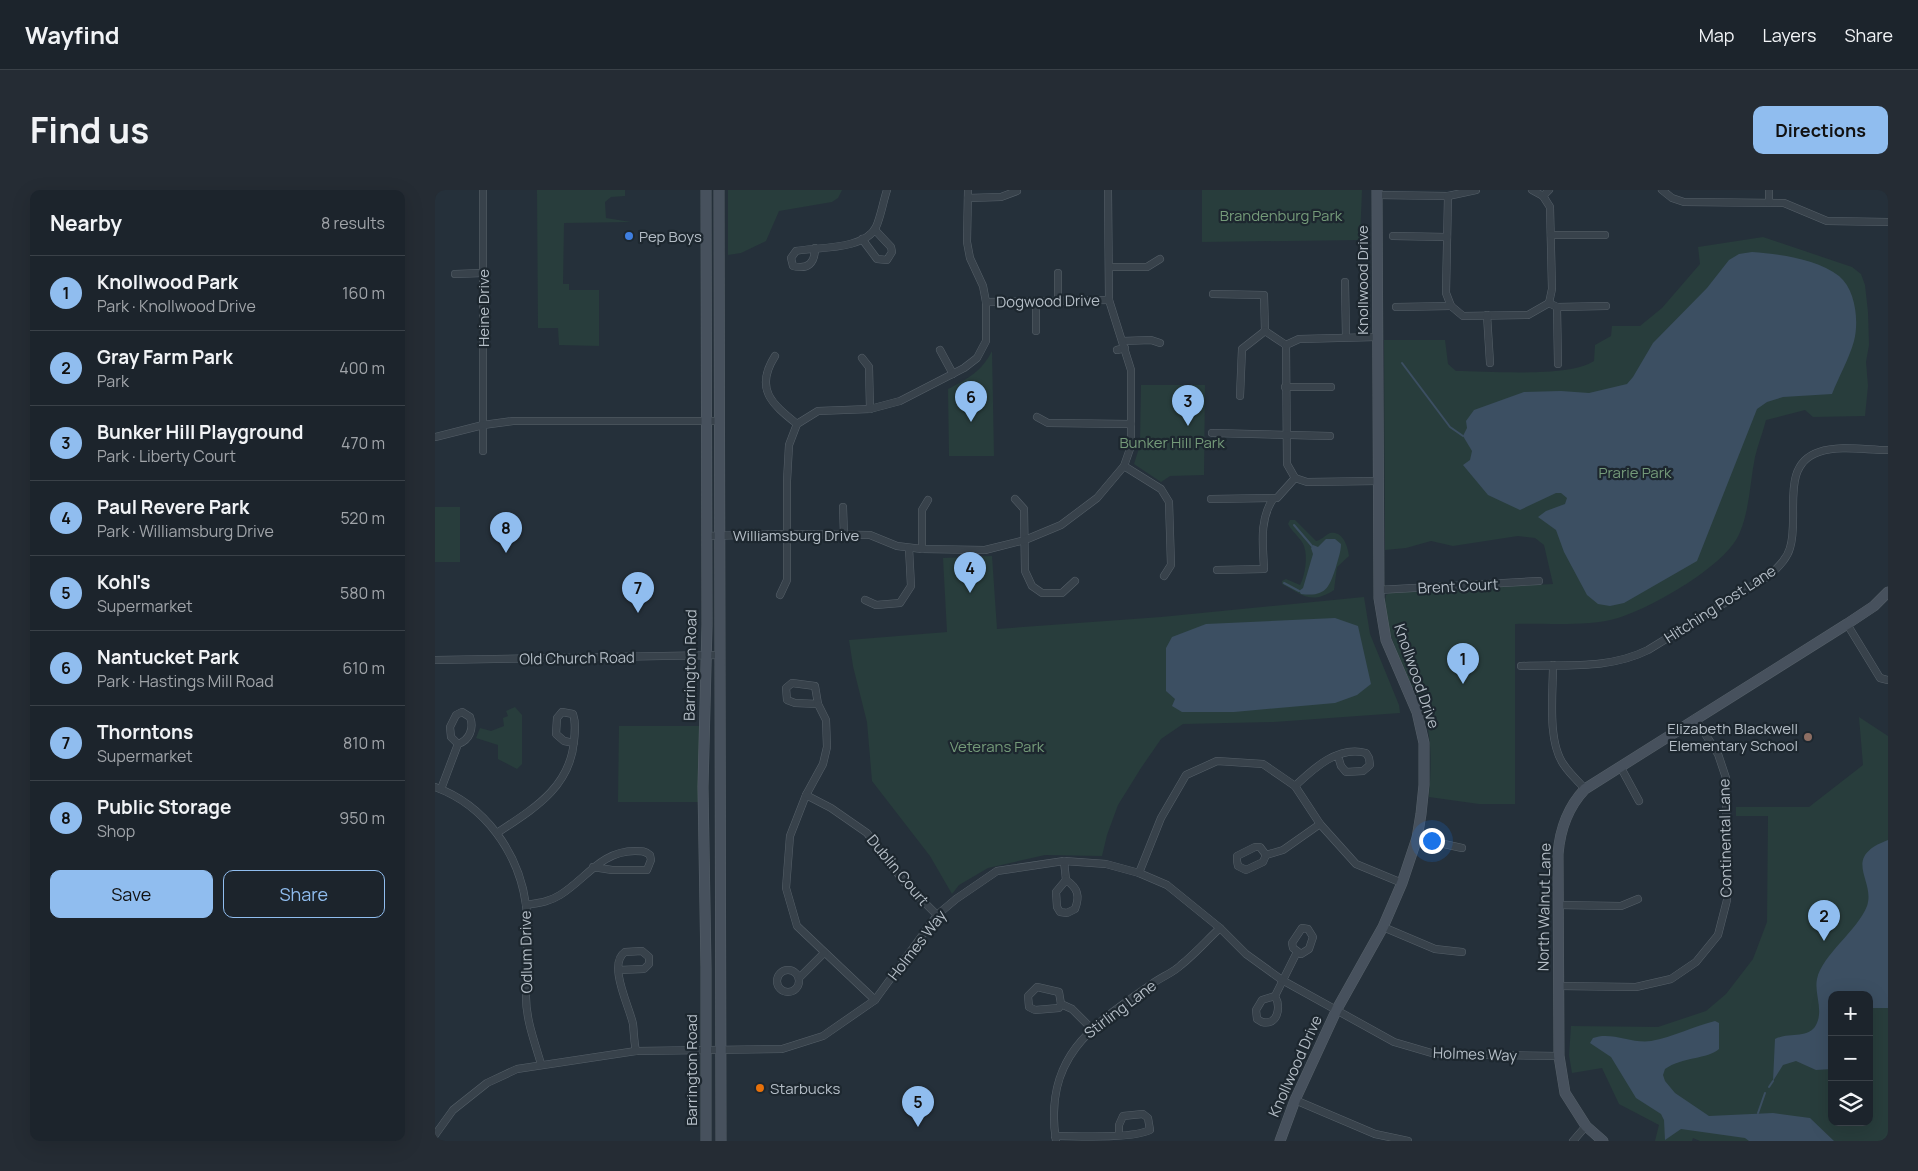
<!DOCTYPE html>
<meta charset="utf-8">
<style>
:root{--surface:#1c242c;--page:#252c34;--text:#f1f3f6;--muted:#a0a4a9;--line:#3a4148;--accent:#90bdef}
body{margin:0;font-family:Manrope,sans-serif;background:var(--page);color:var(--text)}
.controls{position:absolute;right:15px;bottom:15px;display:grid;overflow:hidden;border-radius:10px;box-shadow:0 5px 20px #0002}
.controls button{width:45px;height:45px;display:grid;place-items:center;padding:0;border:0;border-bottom:1px solid var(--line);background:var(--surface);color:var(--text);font:25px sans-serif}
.you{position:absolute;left:996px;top:650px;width:18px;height:18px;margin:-12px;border:4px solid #fff;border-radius:50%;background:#1a73e8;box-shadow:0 0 0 8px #1a73e833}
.badge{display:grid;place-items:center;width:32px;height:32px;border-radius:50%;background:var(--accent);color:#111;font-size:16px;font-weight:700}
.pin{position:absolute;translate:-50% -41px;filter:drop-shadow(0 1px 2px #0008)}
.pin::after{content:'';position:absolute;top:26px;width:18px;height:15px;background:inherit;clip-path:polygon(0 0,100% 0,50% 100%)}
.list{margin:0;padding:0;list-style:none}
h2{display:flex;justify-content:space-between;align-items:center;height:65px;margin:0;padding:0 20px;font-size:21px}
h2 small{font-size:16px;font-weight:400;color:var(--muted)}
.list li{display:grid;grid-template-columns:32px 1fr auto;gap:15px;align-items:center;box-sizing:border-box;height:75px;padding:0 20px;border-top:1px solid var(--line)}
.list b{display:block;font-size:19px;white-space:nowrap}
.list p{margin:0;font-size:16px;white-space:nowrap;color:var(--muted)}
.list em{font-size:16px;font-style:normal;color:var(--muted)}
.actions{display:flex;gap:10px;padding:15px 20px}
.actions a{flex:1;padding:11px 0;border:1px solid var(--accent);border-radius:10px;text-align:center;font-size:18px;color:var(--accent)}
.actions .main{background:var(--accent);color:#111}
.icon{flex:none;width:28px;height:28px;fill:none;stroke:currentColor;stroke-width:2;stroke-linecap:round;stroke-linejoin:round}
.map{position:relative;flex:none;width:1453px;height:951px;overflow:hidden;border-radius:10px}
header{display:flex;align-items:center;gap:30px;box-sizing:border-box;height:70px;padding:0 25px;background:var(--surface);border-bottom:1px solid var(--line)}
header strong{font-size:24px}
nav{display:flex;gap:28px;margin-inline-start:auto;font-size:18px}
.intro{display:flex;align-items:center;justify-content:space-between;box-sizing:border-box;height:120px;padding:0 30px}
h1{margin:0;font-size:35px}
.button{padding:12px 22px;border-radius:10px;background:var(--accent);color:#111;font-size:18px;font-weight:700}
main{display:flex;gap:30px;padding:0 30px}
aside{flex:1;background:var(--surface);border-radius:10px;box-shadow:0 5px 20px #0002}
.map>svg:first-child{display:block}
.green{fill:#283d3c;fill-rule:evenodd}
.water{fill:#3c4f62}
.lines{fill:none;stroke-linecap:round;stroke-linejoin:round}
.stream{stroke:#3c4f62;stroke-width:2}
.street-casing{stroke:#566069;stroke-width:8}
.secondary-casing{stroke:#566069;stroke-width:11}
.street{stroke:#38424b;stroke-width:7}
.secondary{stroke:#47515d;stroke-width:10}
.shop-dot{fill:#3f7fe0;stroke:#1d272f;stroke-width:2}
.education-dot{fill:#8d6e63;stroke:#1d272f;stroke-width:2}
.food-dot{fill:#e8710a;stroke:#1d272f;stroke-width:2}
.labels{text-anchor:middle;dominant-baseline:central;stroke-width:4.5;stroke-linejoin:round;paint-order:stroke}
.park-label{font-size:15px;fill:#749a79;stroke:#1d272f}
.poi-label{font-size:15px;fill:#b4bdc6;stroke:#1d272f;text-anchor:start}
.street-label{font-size:15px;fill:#b4bdc6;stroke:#1d272f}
</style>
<header>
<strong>Wayfind</strong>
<nav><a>Map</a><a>Layers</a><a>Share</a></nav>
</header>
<div class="intro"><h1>Find us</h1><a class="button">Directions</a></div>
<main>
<aside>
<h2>Nearby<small>8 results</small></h2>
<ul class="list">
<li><span class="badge">1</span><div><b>Knollwood Park</b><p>Park · Knollwood Drive</p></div><em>160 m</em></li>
<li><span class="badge">2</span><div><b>Gray Farm Park</b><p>Park</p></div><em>400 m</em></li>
<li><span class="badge">3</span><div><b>Bunker Hill Playground</b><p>Park · Liberty Court</p></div><em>470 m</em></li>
<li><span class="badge">4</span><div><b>Paul Revere Park</b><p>Park · Williamsburg Drive</p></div><em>520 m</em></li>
<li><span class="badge">5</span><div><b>Kohl's</b><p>Supermarket</p></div><em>580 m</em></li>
<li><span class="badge">6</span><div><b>Nantucket Park</b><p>Park · Hastings Mill Road</p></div><em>610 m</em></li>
<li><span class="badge">7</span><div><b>Thorntons</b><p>Supermarket</p></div><em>810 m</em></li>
<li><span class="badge">8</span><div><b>Public Storage</b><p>Shop</p></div><em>950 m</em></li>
</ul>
<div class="actions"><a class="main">Save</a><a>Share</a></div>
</aside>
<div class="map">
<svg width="1453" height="951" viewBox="0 0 1453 951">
<rect width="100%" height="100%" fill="#25303a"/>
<g class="green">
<polygon points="102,0 190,0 190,6 176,7 170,12 171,28 196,32 129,33 128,94 134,94 134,100 164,100 164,156 124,155 123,138 103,138"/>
<polygon points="293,0 407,0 403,8 397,12 344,21 331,51 306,63 293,65"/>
<polygon points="767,0 927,0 925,50 767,52"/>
<path d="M 1328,47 L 1417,77 L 1426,84 L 1430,95 L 1433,122 L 1434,155 L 1431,172 L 1433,196 L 1430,226 L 1378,227 L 1370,220 L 1331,230 C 1328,242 1323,254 1320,267 C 1315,291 1315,318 1305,342 C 1293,375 1216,418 1183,428 C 1153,437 1111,433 1080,434 L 1080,614 L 1044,614 L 994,607 C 996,578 998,549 988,520 C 976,490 944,437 951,405 L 955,403 L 1118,394 L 1109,355 L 1100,348 L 1083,346 L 1018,356 L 996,351 L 971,358 L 950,360 L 949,150 L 1010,150 L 1013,174 L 1021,181 C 1054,181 1134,188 1159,171 L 1160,155 L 1176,146 L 1177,136 L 1205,136 L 1227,118 L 1265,74 L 1263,57 Z"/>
<path d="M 557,161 L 559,266 L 514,266 L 513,199 C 533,189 547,181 557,161 Z"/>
<polygon points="706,195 770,195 769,285 735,286 726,292 699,274 705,255"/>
<rect x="0" y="317" width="25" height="55"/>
<path d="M 855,330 L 860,330 L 881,351 C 887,350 890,345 895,343 C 908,340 913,357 914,366 L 902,377 L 899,400 C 876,415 868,405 847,394 L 847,391 L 851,389 L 865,395 C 870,386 873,367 869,356 C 866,348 857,342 853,334 Z"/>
<polygon points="557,366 562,439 726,427 929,407 935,444 964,515 965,523 839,532 748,534 726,549 706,578 683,615 672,645 667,666 610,665 553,678 524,695 517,704 495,666 437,591 432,532 418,476 414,450 512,442 508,368"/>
<polygon points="80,517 87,525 87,574 82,579 63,569 63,555 41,548 45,538 56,541 69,536 68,528 73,526 71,521"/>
<path d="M 1424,527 L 1453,546 L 1453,951 L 1265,951 L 1258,948 L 1257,951 L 1220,951 L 1224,935 L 1184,914 L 1167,878 L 1137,883 L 1134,865 L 1136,836 L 1223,837 L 1271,821 L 1291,804 L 1318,769 L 1332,732 L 1333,626 L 1301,626 L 1301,617 L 1374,617 L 1428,575 ZM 1397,805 L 1434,805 L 1434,932 L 1397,932 Z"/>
<polygon points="184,536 267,536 267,612 183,612"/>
</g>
<g class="water">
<path d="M 1317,62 C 1345,64 1382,69 1404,86 C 1421,100 1424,132 1419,151 C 1414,169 1404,186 1397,204 L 1348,207 L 1332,212 L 1322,219 L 1262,371 L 1189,413 L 1175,416 L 1163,414 L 1152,405 L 1129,362 L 1121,340 L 1103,327 L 1111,321 L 1130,314 L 1132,308 L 1126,303 L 1121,303 L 1085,320 L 1053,305 L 1028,275 L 1035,270 L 1037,261 L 1028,246 L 1032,238 L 1031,231 L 1039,220 L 1089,202 L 1126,201 L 1154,203 L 1192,194 L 1198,187 L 1218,153 L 1272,98 L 1294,70 L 1304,64 Z"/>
<path d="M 891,349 L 900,349 L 906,354 C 906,362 903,369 901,377 C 894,398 891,407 866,404 L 864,401 L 868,398 L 878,364 L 876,358 L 878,355 L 883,357 Z"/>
<polygon points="900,428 923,436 936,494 922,505 900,513 799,522 747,522 737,516 740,509 731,501 731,458 737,447 771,434"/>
<path d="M 1453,650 L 1453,818 L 1434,818 L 1434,805 L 1397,805 L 1397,879 L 1381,880 L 1361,871 L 1348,875 L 1338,891 L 1340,849 C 1353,842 1374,849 1381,835 C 1389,820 1379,804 1382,789 C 1387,765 1423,740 1432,716 C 1441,690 1405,668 1453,650 Z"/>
<path d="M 1280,831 L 1284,833 L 1284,859 C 1273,869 1247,867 1230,879 L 1228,885 L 1230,891 L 1240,903 L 1274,926 L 1338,923 L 1375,928 L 1399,951 L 1314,951 L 1310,948 L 1246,939 L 1230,950 L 1229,930 L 1226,924 L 1201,908 L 1176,867 L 1155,853 L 1158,848 C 1176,841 1197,854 1216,851 C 1238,847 1259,836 1280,831 Z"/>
</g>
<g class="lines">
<g class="stream">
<polyline points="967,173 1015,237 1028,246"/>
<polyline points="859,335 877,356"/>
<polyline points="849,393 864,401"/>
<polyline points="1334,897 1338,891"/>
<polyline points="1323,923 1330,903"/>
</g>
<g class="street-casing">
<g id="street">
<polyline points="48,0 48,261"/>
<polyline points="1227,0 1237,8 1249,12 1349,13 1392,31 1453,32"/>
<polyline points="1334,0 1334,12"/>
<polyline points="942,5 1013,6 1041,0"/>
<polyline points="1013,6 1011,103 1016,116 1028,126 1093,125 1114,113 1117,99 1115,17 1108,6 1097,0"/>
<polyline points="1108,6 1114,0"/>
<polyline points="533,8 566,7 582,1"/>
<polyline points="1116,45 1170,45"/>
<polyline points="958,46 1012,47"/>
<polyline points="427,49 442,69 452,70 457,62 456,57 440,40"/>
<path d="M 380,58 C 380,73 373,80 358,76 L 356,68 L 361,61 C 382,57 430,60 441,37 C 446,26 448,12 452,0"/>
<polyline points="676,77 712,77 725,69"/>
<polyline points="623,83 623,110"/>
<polyline points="20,84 48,83"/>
<polyline points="910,92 911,147"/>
<polyline points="778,104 829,105 830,141"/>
<polyline points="551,112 674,110"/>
<polyline points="1114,113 1122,117 1171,116"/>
<polyline points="961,117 1016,116"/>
<polyline points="1122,117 1123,174"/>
<polyline points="1052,125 1055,173"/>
<polyline points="601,141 601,112"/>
<polyline points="830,141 851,155"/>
<polyline points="688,151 716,150 725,153"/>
<polyline points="851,155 852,274 860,288 872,292 943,291"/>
<polyline points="851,155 864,149 942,147"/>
<polyline points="505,160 518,184"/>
<polyline points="682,160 690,158"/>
<path d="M 340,166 C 319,199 337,214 362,234"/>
<polyline points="427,168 434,177 435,219"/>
<polyline points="850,197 896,197"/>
<polyline points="805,206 807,159 830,141"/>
<polyline points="602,227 613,233 696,234"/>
<polyline points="777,243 895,246"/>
<polyline points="0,247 48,235 78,231 284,231"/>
<polyline points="689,276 726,299 734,312 736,375 729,386"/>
<polyline points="580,309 589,319 590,381 597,396 607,403 627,403 640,391"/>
<polyline points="776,309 842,308 860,288"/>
<polyline points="408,317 409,345"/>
<polyline points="272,346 352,344 435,345 462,356 487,359 550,360 590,350 626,335 662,308 689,276 696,256 696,180 674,110 673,0"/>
<polyline points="487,359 487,320 493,310"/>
<path d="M 782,380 L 829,379 C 828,355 824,330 838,309"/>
<polyline points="943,400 1104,391"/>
<polyline points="345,405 352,390 352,291 354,255 362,234 383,221 435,219 465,211 529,178 542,168 551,151 551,112 548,96 535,68 532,52 533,0"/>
<polyline points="430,410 441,415 465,413 476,396 474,358"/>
<polyline points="1412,434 1445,488 1453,490"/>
<polyline points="0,470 284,465"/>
<path d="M 1118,475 C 1118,503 1112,552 1129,575 C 1135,584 1143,591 1150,599"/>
<path d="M 1086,476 C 1129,474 1173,480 1213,460 L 1335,385 C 1343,377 1352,369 1355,358 C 1365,327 1344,275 1384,262 C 1405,255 1431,260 1453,260"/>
<polygon points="357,493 380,496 383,514 360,513 352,510 351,498"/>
<polyline points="383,514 391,530 392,557 388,574 371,605 355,646 351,698 362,736 440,810"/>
<polyline points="1185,576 1204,611"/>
<path d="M 860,596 C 878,579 903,555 931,563 L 934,568 L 935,575 L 928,581 L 911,582 L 906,576 L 903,566"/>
<path d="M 0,597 C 50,615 84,663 91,715 C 95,746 91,776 91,807 C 91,830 100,853 106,874"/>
<path d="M 6,599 L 23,554 C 35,550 39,538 35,527 L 27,522 L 21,525 L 15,537 L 16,547 L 23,554"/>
<polyline points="371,605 396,618 432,643 470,693 502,725"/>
<path d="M 62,643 C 98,619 135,598 139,551 C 140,542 141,533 138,524 L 127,522 L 122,528 L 121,544 L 129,551 L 139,553"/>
<polyline points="982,648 1027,658"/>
<polygon points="820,657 825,657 831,665 828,672 811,680 803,676 802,671 802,666"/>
<polyline points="831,665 848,660 885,634"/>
<polyline points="629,671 631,690"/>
<polyline points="704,683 726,628 751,585 782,571 828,574 860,596 885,634 921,674 967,693"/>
<path d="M 631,690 C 643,698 645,706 640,719 L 632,723 L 625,722 L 622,717 L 621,702 Z"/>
<path d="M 91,715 C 103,713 114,712 125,705 C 151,689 166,661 200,661 C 207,661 210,661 215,665 L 216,670 L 212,680 L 177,680 L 158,677"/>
<polyline points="1123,715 1186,716 1203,709"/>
<polyline points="948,737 1000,759 1027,762"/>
<polygon points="867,738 873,739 878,747 874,759 866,764 858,758 857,753"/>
<circle cx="353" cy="791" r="11"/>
<path d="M 184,780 L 209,779 L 214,774 L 214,767 L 207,761 L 190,762 C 172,774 195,818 198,834 C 199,843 199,852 201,861"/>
<polyline points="365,787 389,763"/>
<polyline points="1124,796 1201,797 1236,789 1261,772 1283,745 1292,710 1291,588 1283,564 1260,528"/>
<polygon points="602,797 624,802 626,814 624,818 600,820 594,817 593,806"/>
<path d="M 840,806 L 827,810 L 821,820 L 822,829 L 827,832 C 843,836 846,817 840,806 L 862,762"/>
<polyline points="626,814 637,819 657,839"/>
<polyline points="860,910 940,944 973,951"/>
<polyline points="0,945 18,920 52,893 82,879 201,861 347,859 388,846 440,810 502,725 521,709 562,681 629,671 671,674 704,683 732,695 785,738 811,764 847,790 959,852 1000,864 1124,866"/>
<path d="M 620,946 C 643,946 696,949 715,940 L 713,928 L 708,924 L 688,926 L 684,935 L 684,945"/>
<path d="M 621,951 C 608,868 656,836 717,794 C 726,787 738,783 746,775 C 760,764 772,750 785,738"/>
<polyline points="1138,951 1151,936"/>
</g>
</g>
<g class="secondary-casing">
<g id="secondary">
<polyline points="284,0 286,951"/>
<polyline points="271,951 271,778 268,597 272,435 271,0"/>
<polyline points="845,951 860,910 902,819 948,737 967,693 982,648 986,624 989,595 989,553 982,522 951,450 944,408 942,0"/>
<path d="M 1168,951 L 1151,936 L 1130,903 L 1124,866 L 1123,664 C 1125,639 1133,617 1150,599 L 1412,434 L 1439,416 L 1453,402"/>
</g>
</g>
<use href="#street" class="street"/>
<use href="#secondary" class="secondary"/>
</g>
<circle class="shop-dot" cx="194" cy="46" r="5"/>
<circle class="education-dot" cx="1373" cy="547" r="5"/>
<circle class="food-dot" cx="325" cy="898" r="5"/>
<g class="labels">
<g class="park-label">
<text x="846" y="25">Brandenburg Park</text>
<text x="737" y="252">Bunker Hill Park</text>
<text x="1200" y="282">Prarie Park</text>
<text x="562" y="556">Veterans Park</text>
</g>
<g class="poi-label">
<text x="204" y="46">Pep Boys</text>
<text x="1363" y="538" text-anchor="end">Elizabeth Blackwell<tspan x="1363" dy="17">Elementary School</tspan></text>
<text x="335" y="898">Starbucks</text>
</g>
<g class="street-label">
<text transform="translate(927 90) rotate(-90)">Knollwood Drive</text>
<text transform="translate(613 111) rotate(-1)">Dogwood Drive</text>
<text transform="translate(48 118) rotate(-90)">Heine Drive</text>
<text x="361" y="345">Williamsburg Drive</text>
<text transform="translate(1023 396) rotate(-3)">Brent Court</text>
<text transform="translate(1285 414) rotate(-33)">Hitching Post Lane</text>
<text transform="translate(142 468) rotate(-1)">Old Church Road</text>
<text transform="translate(255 475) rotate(-89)">Barrington Road</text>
<text transform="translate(982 486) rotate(71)">Knollwood Drive</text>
<text transform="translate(1290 648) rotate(-91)">Continental Lane</text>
<text transform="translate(463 680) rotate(50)">Dublin Court</text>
<text transform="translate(1109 717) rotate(-89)">North Walnut Lane</text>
<text transform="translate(482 755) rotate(-52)">Holmes Way</text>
<text transform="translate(91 762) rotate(-91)">Odlum Drive</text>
<text transform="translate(685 819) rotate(-37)">Stirling Lane</text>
<text transform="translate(1040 864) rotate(2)">Holmes Way</text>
<text transform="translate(860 876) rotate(-66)">Knollwood Drive</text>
<text transform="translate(256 880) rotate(-90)">Barrington Road</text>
</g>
</g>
</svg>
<div class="controls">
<button>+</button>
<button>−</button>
<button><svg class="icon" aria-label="layers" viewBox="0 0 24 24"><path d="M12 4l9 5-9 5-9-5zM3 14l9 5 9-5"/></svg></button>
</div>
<div class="you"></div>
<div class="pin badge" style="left:1028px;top:494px">1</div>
<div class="pin badge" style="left:1389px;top:751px">2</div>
<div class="pin badge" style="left:753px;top:236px">3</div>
<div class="pin badge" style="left:535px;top:403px">4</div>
<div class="pin badge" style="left:483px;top:937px">5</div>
<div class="pin badge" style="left:536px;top:232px">6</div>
<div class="pin badge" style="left:203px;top:423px">7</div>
<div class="pin badge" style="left:71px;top:363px">8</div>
</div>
</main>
